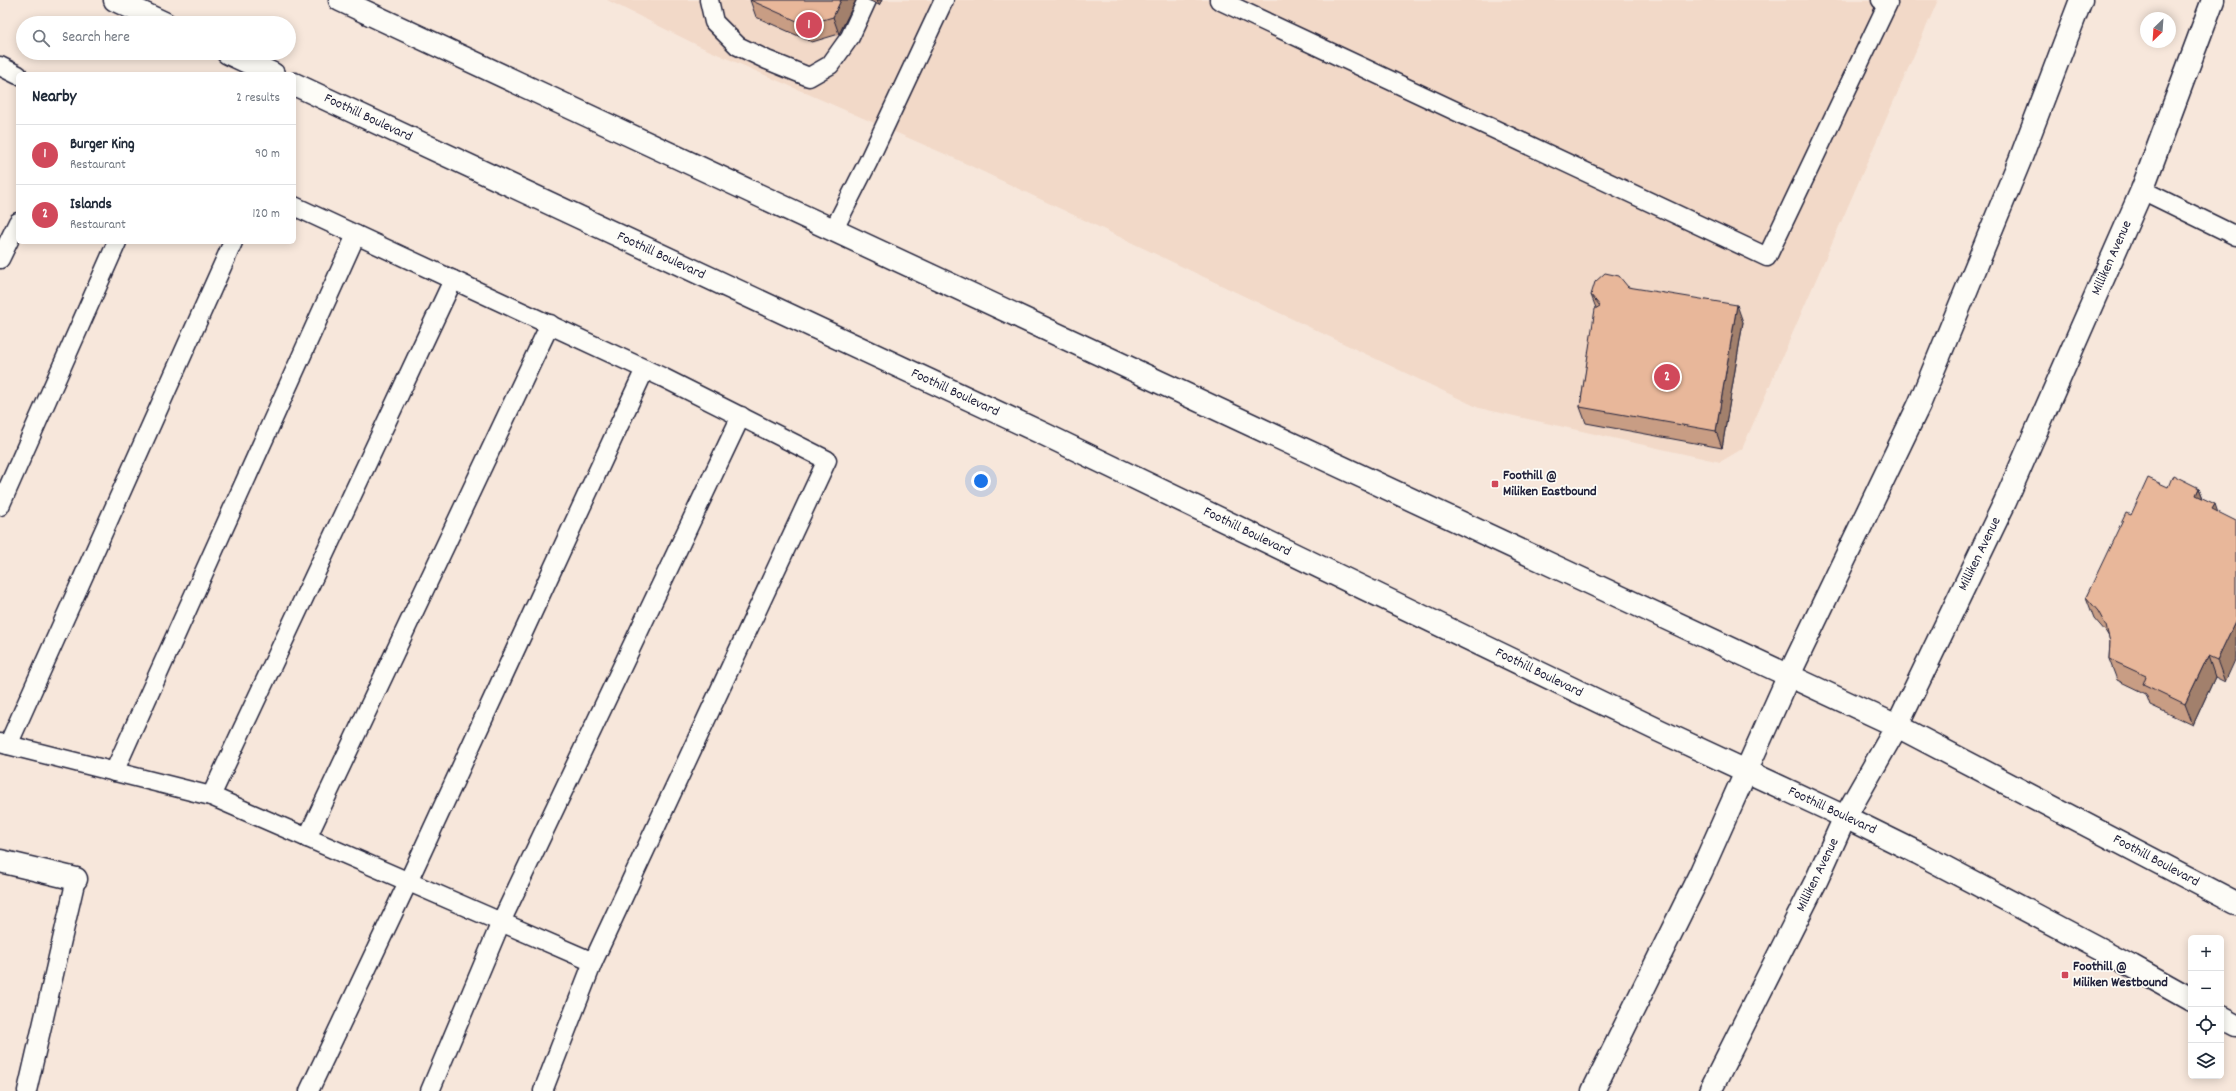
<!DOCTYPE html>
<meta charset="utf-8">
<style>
:root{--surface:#fff;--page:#f6f6f7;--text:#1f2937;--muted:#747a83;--line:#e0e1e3;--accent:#d1495b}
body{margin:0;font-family:Dekko,sans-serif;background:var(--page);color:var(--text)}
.controls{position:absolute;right:12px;bottom:12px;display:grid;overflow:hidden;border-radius:6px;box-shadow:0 2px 10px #0003}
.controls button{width:36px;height:36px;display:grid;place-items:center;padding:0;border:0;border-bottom:1px solid var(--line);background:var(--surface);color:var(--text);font:20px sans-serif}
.compass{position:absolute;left:2140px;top:12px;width:36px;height:36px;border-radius:50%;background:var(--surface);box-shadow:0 2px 10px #0003;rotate:205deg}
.you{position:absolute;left:981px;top:481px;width:14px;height:14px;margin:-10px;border:3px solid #fff;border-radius:50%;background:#1a73e8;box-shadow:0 0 0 6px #1a73e833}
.badge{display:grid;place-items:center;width:26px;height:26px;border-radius:50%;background:var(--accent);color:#fff;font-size:13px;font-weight:700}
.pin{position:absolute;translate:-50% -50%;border:2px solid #fff;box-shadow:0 1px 4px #0006}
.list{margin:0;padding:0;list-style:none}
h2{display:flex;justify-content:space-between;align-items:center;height:52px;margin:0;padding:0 16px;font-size:17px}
h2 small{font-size:13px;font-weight:400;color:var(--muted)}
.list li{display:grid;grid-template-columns:26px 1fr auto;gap:12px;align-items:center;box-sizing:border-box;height:60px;padding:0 16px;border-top:1px solid var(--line)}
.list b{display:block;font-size:15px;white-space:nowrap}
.list p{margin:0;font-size:13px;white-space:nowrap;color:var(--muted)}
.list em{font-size:13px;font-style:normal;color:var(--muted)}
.icon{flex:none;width:22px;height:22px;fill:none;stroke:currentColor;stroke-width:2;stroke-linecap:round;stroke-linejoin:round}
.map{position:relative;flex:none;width:2236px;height:1091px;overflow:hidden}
.search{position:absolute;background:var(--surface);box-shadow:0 2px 10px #0003;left:16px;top:16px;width:280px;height:44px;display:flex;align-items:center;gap:10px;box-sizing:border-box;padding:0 14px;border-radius:22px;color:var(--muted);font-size:15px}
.panel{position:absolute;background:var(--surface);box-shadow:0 2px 10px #0003;left:16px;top:72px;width:280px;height:172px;border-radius:6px}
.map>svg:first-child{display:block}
.built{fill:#f2d9c8}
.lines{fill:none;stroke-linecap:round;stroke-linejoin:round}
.lane-casing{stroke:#22223b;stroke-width:21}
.street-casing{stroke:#22223b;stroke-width:25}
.primary-casing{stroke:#22223b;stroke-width:25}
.lane{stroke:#fdfcf7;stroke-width:18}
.street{stroke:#fdfcf7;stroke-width:22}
.primary{stroke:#fdfcf7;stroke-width:22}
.wall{fill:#c89d84;stroke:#22223b}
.shaded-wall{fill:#a2806c;stroke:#22223b}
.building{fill:#e8b79a;stroke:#22223b}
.poi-dot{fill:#d1495b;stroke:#fdfcf7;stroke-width:1.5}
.labels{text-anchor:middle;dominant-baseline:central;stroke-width:3.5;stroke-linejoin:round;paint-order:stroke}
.street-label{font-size:14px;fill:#22223b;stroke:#fdfcf7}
.poi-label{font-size:14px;font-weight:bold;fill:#22223b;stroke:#fdfcf7;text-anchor:start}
</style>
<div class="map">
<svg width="2236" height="1091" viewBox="0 0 2236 1091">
<rect width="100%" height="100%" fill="#f7e7db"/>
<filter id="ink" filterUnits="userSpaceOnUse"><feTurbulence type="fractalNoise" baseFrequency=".025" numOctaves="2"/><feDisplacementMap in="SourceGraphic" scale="8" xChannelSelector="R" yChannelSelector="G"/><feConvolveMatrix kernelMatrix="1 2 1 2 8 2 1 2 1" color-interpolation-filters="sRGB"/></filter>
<g filter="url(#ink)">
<polygon class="built" points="607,0 1938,0 1742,449 1720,462 1479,408 954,158 699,46"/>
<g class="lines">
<g class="lane-casing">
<g id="lane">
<polyline points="709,0 714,22 738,46 767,60 809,77 830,65 850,37 867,0"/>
<polyline points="1219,0 1767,257 1888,3 1881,0"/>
<polyline points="0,66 18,75"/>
<polyline points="2142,190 2236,236"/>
<polyline points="833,231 868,162 944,0"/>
<polyline points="0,259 18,222"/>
<polyline points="0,506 117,242"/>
<polyline points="0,743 211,796 593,962 827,460 662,377 294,206"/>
<polyline points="8,745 233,242"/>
<polyline points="114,772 356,235"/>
<polyline points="211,796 453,280"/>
<polyline points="307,838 550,324"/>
<polyline points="27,1091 76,879"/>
<polyline points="309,1091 408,882 645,369"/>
<polyline points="430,1091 501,922 741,416"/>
<polyline points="543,1091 593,962"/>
</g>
</g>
<g class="street-casing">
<polyline id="street" points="0,861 76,879"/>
</g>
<g class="primary-casing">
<g id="primary">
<polyline points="115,0 164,23"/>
<polyline points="340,0 1897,726 2236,903"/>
<polyline points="228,53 273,74"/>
<polyline points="294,84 1046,435 1660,731 1845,817 1918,853 2132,966 2191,999"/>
<polyline points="2221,1017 2236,1025"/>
<polyline points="1593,1091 1701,872 1789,675 1919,405 2020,160 2081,0"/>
<polyline points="1710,1091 1817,879 1845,817 1897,726 2005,502 2142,190 2213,0"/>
</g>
</g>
<use href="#lane" class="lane"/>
<use href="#street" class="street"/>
<use href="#primary" class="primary"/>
</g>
<g class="wall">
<polygon points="750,0 856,0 839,34 812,42 756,17"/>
<polygon points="868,0 882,0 879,5"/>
<polygon points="1628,287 1743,322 1722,448 1586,423 1580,407 1596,308 1591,295"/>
<polygon points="2168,487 2199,488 2203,498 2225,682 2215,677 2193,725 2150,705 2146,694 2117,680 2109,659 2110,642 2109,637 2106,632 2094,618 2086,597 2131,515"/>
</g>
<g class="shaded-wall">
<polygon points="841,0 856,0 839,34 833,17"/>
<polygon points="877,0 882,0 879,5"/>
<polygon points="1737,305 1743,322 1722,448 1716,431"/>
<polygon points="2199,488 2207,509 2196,495"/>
<polygon points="2215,504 2222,525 2212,509"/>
<polygon points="2236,620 2236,658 2225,682 2217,660"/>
<polygon points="2208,656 2215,677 2193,725 2185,704"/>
</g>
<g class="building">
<polygon points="750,0 841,0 833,17 806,25"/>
<polygon points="1605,273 1619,276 1628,287 1737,305 1716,431 1580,407 1595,309 1600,306 1591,295 1595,282"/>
<polygon points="2173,475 2199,488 2196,495 2215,504 2212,509 2236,521 2236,620 2217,660 2208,656 2185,704 2143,684 2146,676 2109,659 2110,642 2106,626 2098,611 2086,597 2126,513 2131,515 2148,478 2168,487"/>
</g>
</g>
<g class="poi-dot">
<rect x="1491" y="480" width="8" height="8" rx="2"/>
<rect x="2061" y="971" width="8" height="8" rx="2"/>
</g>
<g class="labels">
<g class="street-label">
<text transform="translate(368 118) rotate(25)">Foothill Boulevard</text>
<text transform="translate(661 256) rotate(25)">Foothill Boulevard</text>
<text transform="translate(2112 258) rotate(-66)">Milliken Avenue</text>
<text transform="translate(955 393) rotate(25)">Foothill Boulevard</text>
<text transform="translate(1247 532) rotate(26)">Foothill Boulevard</text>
<text transform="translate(1980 554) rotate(-64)">Milliken Avenue</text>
<text transform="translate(1539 673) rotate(26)">Foothill Boulevard</text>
<text transform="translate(1832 811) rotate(25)">Foothill Boulevard</text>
<text transform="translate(2156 861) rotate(28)">Foothill Boulevard</text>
<text transform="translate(1818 875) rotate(-64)">Milliken Avenue</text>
</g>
<g class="poi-label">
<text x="1503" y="476">Foothill @<tspan x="1503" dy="16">Miliken Eastbound</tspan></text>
<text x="2073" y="967">Foothill @<tspan x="2073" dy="16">Miliken Westbound</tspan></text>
</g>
</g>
</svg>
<div class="controls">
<button>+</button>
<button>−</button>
<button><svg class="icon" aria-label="locate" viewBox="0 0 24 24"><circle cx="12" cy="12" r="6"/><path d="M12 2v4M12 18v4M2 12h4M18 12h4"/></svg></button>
<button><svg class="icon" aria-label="layers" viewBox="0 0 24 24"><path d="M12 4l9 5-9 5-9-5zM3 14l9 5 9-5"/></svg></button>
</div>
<svg class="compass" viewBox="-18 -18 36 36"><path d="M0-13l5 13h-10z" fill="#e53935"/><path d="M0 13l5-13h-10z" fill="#747a83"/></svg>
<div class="you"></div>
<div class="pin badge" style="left:809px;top:25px">1</div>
<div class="pin badge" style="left:1667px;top:377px">2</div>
<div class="search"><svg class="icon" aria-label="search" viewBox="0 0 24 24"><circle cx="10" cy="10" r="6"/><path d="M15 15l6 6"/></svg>Search here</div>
<section class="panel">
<h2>Nearby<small>2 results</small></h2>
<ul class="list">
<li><span class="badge">1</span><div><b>Burger King</b><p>Restaurant</p></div><em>90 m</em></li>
<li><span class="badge">2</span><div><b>Islands</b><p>Restaurant</p></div><em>120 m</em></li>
</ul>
</section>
</div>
